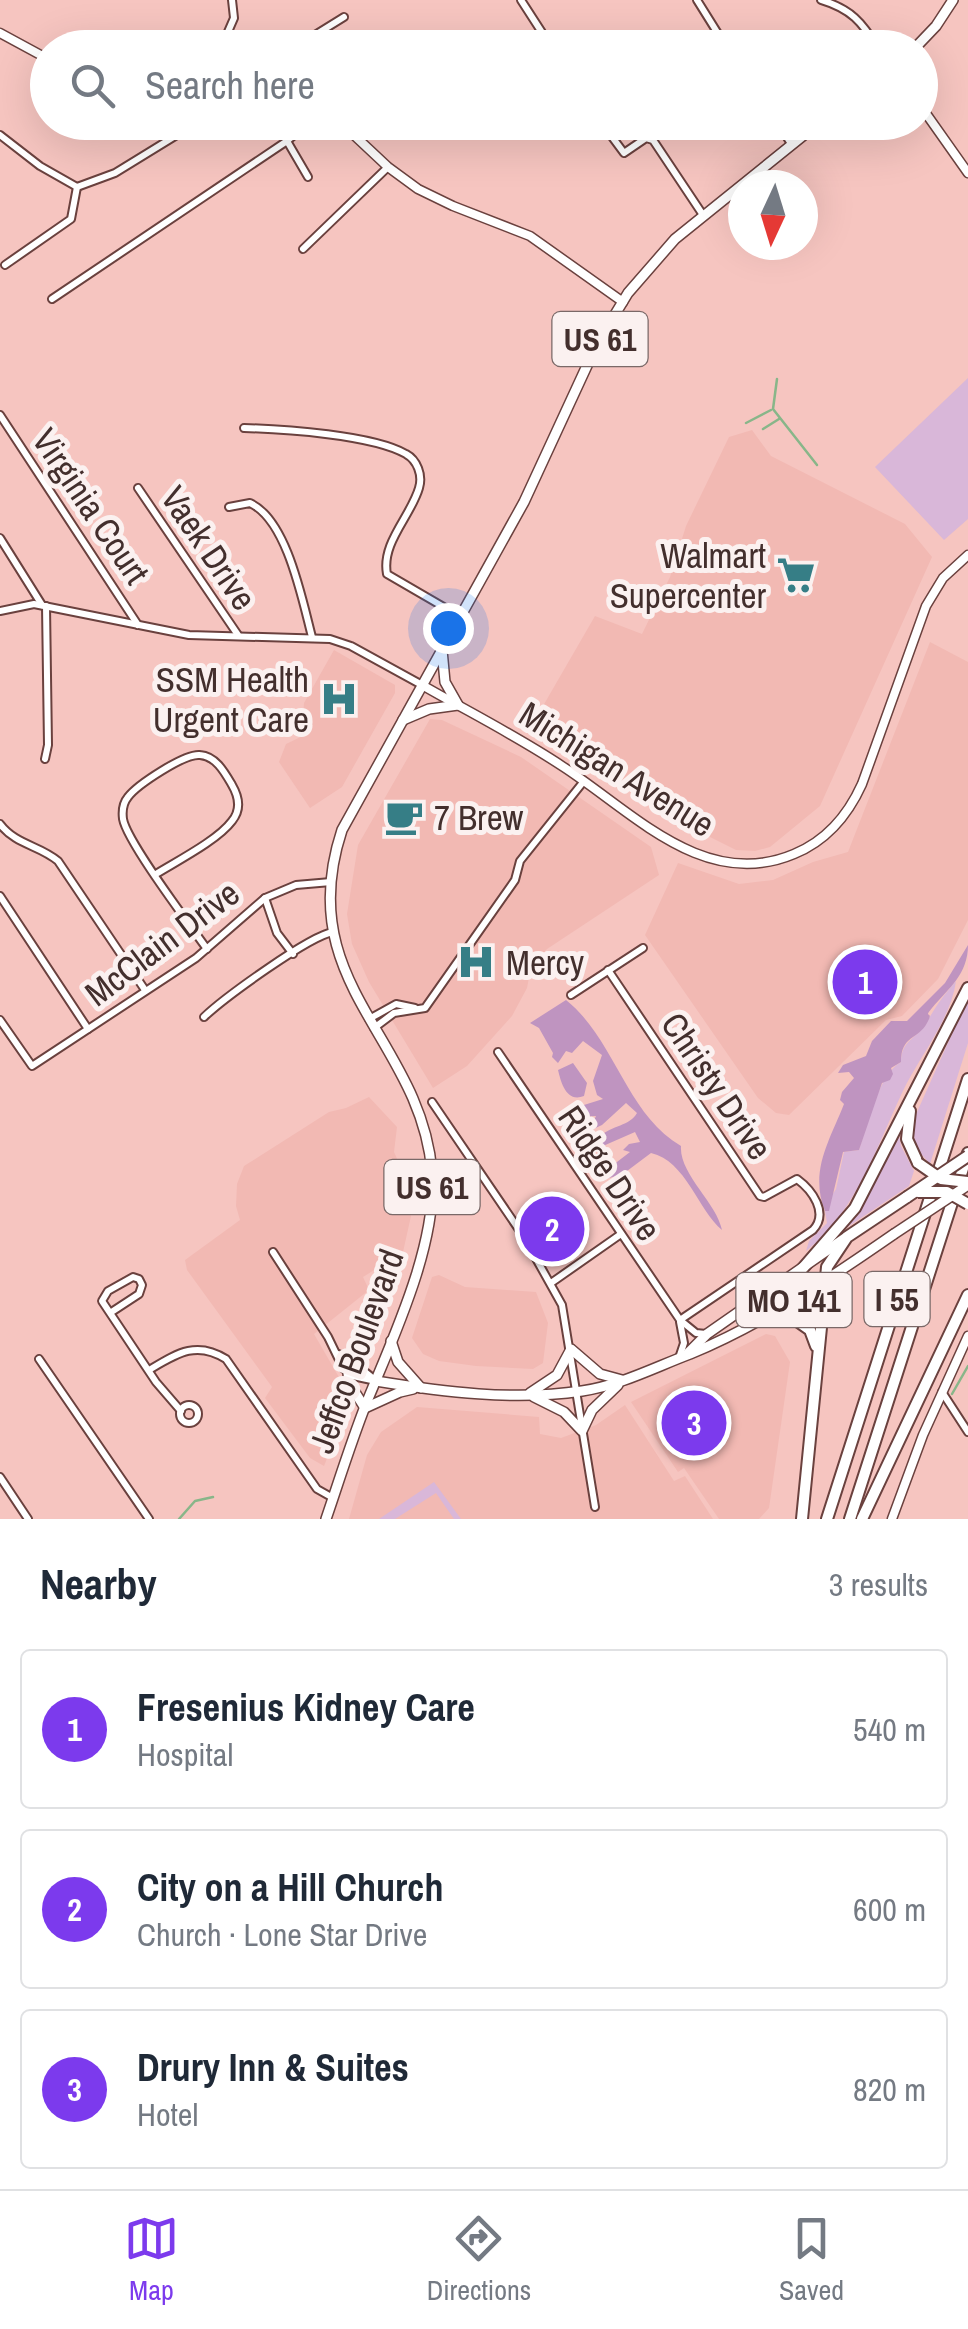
<!DOCTYPE html>
<meta charset="utf-8">
<style>
:root{--surface:#fff;--page:#f2f2f3;--text:#1f2937;--muted:#747a83;--line:#e0e1e3;--accent:#7c3aed}
body{margin:0;font-family:"Archivo Narrow",sans-serif;background:var(--page);color:var(--text)}
.compass{position:absolute;left:728px;top:170px;width:90px;height:90px;border-radius:50%;background:var(--surface);box-shadow:0 10px 40px #0002;rotate:184deg}
.you{position:absolute;left:448px;top:628px;width:35px;height:35px;margin:-25px;border:8px solid #fff;border-radius:50%;background:#1a73e8;box-shadow:0 0 0 15px #1a73e833}
.badge{display:grid;place-items:center;width:65px;height:65px;border-radius:50%;background:var(--accent);color:#fff;font-size:32px;font-weight:700}
.pin{position:absolute;translate:-50% -50%;border:5px solid #fff;box-shadow:0 2px 10px #0006}
.list{margin:0;padding:0;list-style:none}
h2{display:flex;justify-content:space-between;align-items:center;height:130px;margin:0;padding:0 40px;font-size:42px}
h2 small{font-size:32px;font-weight:400;color:var(--muted)}
.list li{display:grid;grid-template-columns:65px 1fr auto;gap:30px;align-items:center;box-sizing:border-box;height:160px;margin:0 20px 20px;padding:0 20px;border:2px solid var(--line);border-radius:10px}
.list b{display:block;font-size:38px;white-space:nowrap}
.list p{margin:0;font-size:32px;white-space:nowrap;color:var(--muted)}
.list em{font-size:32px;font-style:normal;color:var(--muted)}
.icon{flex:none;width:55px;height:55px;fill:none;stroke:currentColor;stroke-width:2;stroke-linecap:round;stroke-linejoin:round}
.map{position:relative;flex:none;width:968px;height:1519px;overflow:hidden}
.search{position:absolute;background:var(--surface);box-shadow:0 10px 40px #0002;left:30px;right:30px;top:30px;height:110px;display:flex;align-items:center;gap:25px;box-sizing:border-box;padding:0 35px;border-radius:55px;color:var(--muted);font-size:38px}
.sheet{height:670px;background:var(--surface)}
nav{display:flex;justify-content:space-around;align-items:center;box-sizing:border-box;height:140px;border-top:2px solid var(--line);background:var(--surface);font-size:28px;color:var(--muted)}
nav a{display:grid;justify-items:center;gap:5px}
nav .on{color:var(--accent)}
.map>svg:first-child{display:block}
.built{fill:#f2b9b3}
.green{fill:#d9b7d9}
.forest{fill:#bf94c0}
.lines{fill:none;stroke-linecap:round;stroke-linejoin:round}
.stream{stroke:#88b689;stroke-width:2.5}
.street-casing{stroke:#6a413e;stroke-width:10}
.secondary-casing{stroke:#6a413e;stroke-width:11}
.primary-casing{stroke:#6a413e;stroke-width:12}
.highway-casing{stroke:#6a413e;stroke-width:14}
.street{stroke:#fff;stroke-width:6}
.secondary{stroke:#fff;stroke-width:8}
.primary{stroke:#fff;stroke-width:9}
.highway{stroke:#fff;stroke-width:10}
.primary-bridge-casing{stroke:#6a413e;stroke-width:12;stroke-linecap:butt}
.highway-bridge-casing{stroke:#6a413e;stroke-width:14;stroke-linecap:butt}
.primary-bridge{stroke:#fff;stroke-width:9}
.highway-bridge{stroke:#fff;stroke-width:10}
.labels{text-anchor:middle;dominant-baseline:central;stroke-width:10;stroke-linejoin:round;paint-order:stroke}
.shield{fill:#fbf1f0;stroke:#7a6968;stroke-width:2.5}
.shield-label{font-size:32px;font-weight:bold;fill:#432f2d}
.street-label{font-size:35px;fill:#432f2d;stroke:#fbf1f0}
.poi-label{font-size:35px;fill:#432f2d;stroke:#fbf1f0;text-anchor:end}
</style>
<div class="map">
<svg width="968" height="1519" viewBox="0 0 968 1519">
<rect width="100%" height="100%" fill="#f6c5c0"/>
<g class="built">
<polygon points="752,430 771,456 905,524 932,557 820,806 770,847 755,851 736,850 658,811 532,725 595,616 642,634 670,577 686,526 729,437"/>
<polygon points="930,642 968,662 968,920 938,979 902,1016 886,1020 789,1115 776,1113 758,1098 645,935 678,863 739,884 773,880 813,862 848,852"/>
<polygon points="334,650 395,685 395,693 342,787 310,808 279,762 286,744 309,733 303,716 304,703"/>
<polygon points="430,719 442,720 521,757 651,847 659,875 547,949 531,967 527,988 512,1016 467,1066 433,1088 369,982 352,944 347,914 358,845"/>
<polygon points="369,1097 397,1127 394,1152 403,1172 388,1183 411,1216 403,1252 363,1277 369,1290 314,1334 351,1398 324,1466 310,1458 265,1398 272,1387 187,1270 185,1260 240,1220 236,1206 237,1184 244,1166 329,1112 346,1108"/>
<polygon points="439,1275 465,1287 536,1292 548,1323 543,1363 533,1369 476,1366 439,1361 423,1354 412,1338 432,1277"/>
<polygon points="766,1334 775,1336 790,1362 769,1508 759,1519 719,1519 684,1468 678,1472 631,1402"/>
<polygon points="625,1405 674,1481 685,1476 713,1519 349,1519 367,1455 381,1432 417,1407 539,1417 540,1434 561,1438 596,1425"/>
</g>
<g class="green">
<polygon points="968,378 968,519 944,540 875,467"/>
<path d="M 956,981 C 951,1020 918,1058 902,1093 C 876,1148 856,1212 806,1251 L 809,1241 L 827,1223 L 825,1211 L 829,1211 L 829,1200 L 836,1189 L 844,1152 L 859,1150 C 868,1124 878,1075 901,1062 C 901,1039 919,1038 927,1022 C 935,1007 944,995 956,981 Z"/>
<polygon points="968,998 968,1043 930,1164 915,1147 913,1121"/>
<polygon points="898,1131 901,1146 914,1171 909,1186 843,1230"/>
<polygon points="434,1482 461,1519 454,1519 436,1493 395,1519 379,1519"/>
</g>
<g class="forest">
<path d="M 968,945 C 968,974 949,988 932,1008 C 922,1020 935,1009 927,1023 C 918,1040 901,1035 901,1062 L 891,1068 L 893,1074 L 890,1080 L 882,1083 L 859,1150 L 843,1152 L 829,1211 L 825,1211 C 809,1171 830,1140 844,1104 L 840,1100 L 842,1092 L 854,1078 L 849,1072 L 838,1073 L 843,1065 L 866,1056 L 872,1041 L 891,1021 L 907,1021 L 945,983 Z"/>
<path d="M 566,1000 C 615,1039 626,1114 681,1146 C 679,1174 717,1203 722,1230 C 698,1210 686,1161 651,1153 L 623,1174 L 599,1181 L 600,1175 L 630,1152 L 623,1150 L 629,1144 L 640,1142 L 635,1132 L 603,1146 L 598,1143 L 599,1137 C 612,1125 630,1126 637,1113 L 626,1103 L 602,1125 L 589,1131 L 596,1116 L 576,1117 L 568,1110 L 603,1099 L 597,1095 L 593,1081 L 602,1055 L 583,1041 L 572,1053 L 566,1051 L 558,1063 L 552,1057 L 553,1053 L 539,1028 L 530,1023 Z"/>
<path d="M 573,1063 L 587,1083 L 584,1096 C 566,1103 561,1082 558,1070 Z"/>
</g>
<g class="lines">
<g class="stream">
<polyline points="777,379 773,409 817,465"/>
<polyline points="746,423 771,410"/>
<polyline points="763,429 779,419"/>
<polyline points="952,1394 968,1366"/>
<polyline points="179,1519 195,1501 213,1497"/>
</g>
<g class="street-casing">
<g id="street">
<polyline points="521,0 552,48"/>
<polyline points="697,0 727,48"/>
<path d="M 821,0 C 851,9 862,22 878,48"/>
<polyline points="221,48 234,18 232,0"/>
<polyline points="294,48 344,17"/>
<polyline points="601,122 624,153 646,138 653,140 703,215"/>
<polyline points="777,122 792,145"/>
<polyline points="0,135 40,166 77,187 115,173 198,122"/>
<polyline points="287,141 308,177"/>
<polyline points="303,249 388,167"/>
<polyline points="5,265 71,219 77,187"/>
<polyline points="52,299 287,141 310,122"/>
<polyline points="0,415 138,625"/>
<path d="M 244,428 C 284,429 373,435 406,454 C 417,460 423,475 419,488 C 411,516 381,543 387,574 L 461,617"/>
<polyline points="138,488 238,635"/>
<path d="M 229,507 L 250,503 C 287,520 302,599 312,637"/>
<polyline points="0,538 42,605"/>
<polyline points="0,611 34,604 189,635 330,639 351,646 422,685"/>
<polyline points="45,759 48,745 46,606"/>
<path d="M 0,824 C 16,845 39,845 58,861 L 145,990"/>
<path d="M 156,874 C 177,861 218,840 232,821 C 241,810 239,797 232,785 C 225,773 216,756 200,755 C 185,753 137,785 128,797 C 123,803 122,811 123,819 C 127,842 190,925 207,949"/>
<polyline points="0,896 88,1029"/>
<polyline points="265,898 277,933 293,954"/>
<path d="M 608,970 L 760,1196 L 764,1197 L 797,1179 C 812,1190 829,1213 813,1230 L 680,1320"/>
<polyline points="571,995 643,948"/>
<path d="M 204,1017 C 224,998 309,936 333,932"/>
<polyline points="369,1019 396,1004 415,1008"/>
<polyline points="0,1020 32,1066 196,958 265,898 296,885 331,882"/>
<polyline points="374,1028 394,1013 425,1008 515,880 520,861 584,781"/>
<polyline points="498,1052 680,1320 696,1333 706,1334"/>
<polyline points="432,1102 524,1237 562,1305 595,1507"/>
<polyline points="432,1175 443,1175 472,1164"/>
<polyline points="273,1252 328,1337 343,1368 353,1376 376,1381"/>
<polyline points="551,1283 621,1234"/>
<polyline points="110,1313 139,1294 142,1285 139,1279 133,1277 108,1291 102,1301 156,1382 181,1411"/>
<polyline points="338,1354 348,1358 375,1380"/>
<polyline points="679,1358 684,1343 680,1322"/>
<polyline points="39,1359 149,1519"/>
<path d="M 149,1370 C 176,1354 196,1340 226,1359 L 317,1489 L 333,1498"/>
<polyline points="942,1392 968,1432"/>
<circle cx="189" cy="1414" r="9"/>
<polyline points="0,1477 28,1519"/>
</g>
</g>
<g class="secondary-casing">
<g id="secondary">
<polyline points="0,33 48,59"/>
<polyline points="920,105 968,173"/>
<polyline points="340,122 388,167 418,189 453,206 530,236 623,302"/>
<path d="M 422,685 C 469,712 517,736 562,766 C 632,811 704,892 794,854 C 826,841 848,815 862,784 L 926,606 L 943,578 L 968,555"/>
<polyline points="892,1519 923,1435 968,1336"/>
</g>
</g>
<g class="primary-casing">
<g id="primary">
<polyline points="915,48 936,26 953,0"/>
<polyline points="403,720 429,709 458,705 445,682 442,650"/>
<polyline points="391,1341 398,1362 421,1388"/>
<polyline points="688,1353 707,1334 845,1238"/>
<polyline points="348,1373 349,1383 365,1408 400,1392 413,1389"/>
<path d="M 376,1381 C 443,1392 514,1401 582,1391 C 621,1385 653,1368 690,1354 C 763,1324 829,1279 894,1234"/>
<polyline points="530,1393 557,1375 571,1349 600,1374 622,1380"/>
<polyline points="534,1397 564,1412 582,1431 592,1410 618,1385"/>
<path d="M 326,1519 C 339,1481 351,1442 366,1404 C 393,1338 438,1243 432,1172 C 421,1038 291,984 342,830 L 524,502 L 597,344 L 628,293 L 675,239 L 820,122"/>
</g>
</g>
<g class="highway-casing">
<g id="highway">
<polyline points="910,1111 907,1139 918,1163"/>
<polyline points="803,1268 855,1208 968,988"/>
<polyline points="758,1320 793,1318 810,1330 816,1346"/>
<polyline points="802,1519 827,1267 847,1237 907,1197"/>
<polyline points="827,1519 968,1079"/>
<polyline points="850,1519 968,1153"/>
<polyline points="862,1519 968,1295"/>
</g>
</g>
<use href="#street" class="street"/>
<use href="#secondary" class="secondary"/>
<use href="#primary" class="primary"/>
<use href="#highway" class="highway"/>
<g class="primary-bridge-casing">
<polyline id="primary-bridge" points="894,1234 968,1185"/>
</g>
<g class="highway-bridge-casing">
<g id="highway-bridge">
<polyline points="918,1163 941,1179 968,1182"/>
<polyline points="918,1192 947,1192 968,1204"/>
<polyline points="907,1197 968,1156"/>
</g>
</g>
<use href="#primary-bridge" class="primary-bridge"/>
<use href="#highway-bridge" class="highway-bridge"/>
</g>
<defs>
<g id="supermarket-bare" transform="scale(3)"><path d="M-6-5.5h2.5l.6 2H6L4.5 2H-2.5L-4.4-4H-6ZM-1.5 3.2a1.3 1.3 0 1 0 .1 0ZM3 3.2a1.3 1.3 0 1 0 .1 0Z" fill="#367e86" stroke="#fbf1f0" stroke-width="2.5" paint-order="stroke"/></g>
<g id="hospital-bare" transform="scale(3)"><path d="M-5-5h3v3.5h4V-5h3V5h-3V1.5h-4V5h-3Z" fill="#367e86" stroke="#fbf1f0" stroke-width="2.5" paint-order="stroke"/></g>
<g id="cafe-bare" transform="scale(3)"><path d="M-5.5-4.5H6V0H3Q3 3.5 0 3.5H-2.5Q-5.5 3.5-5.5 0ZM3-3.2v2h1.7v-2ZM-6 4.5H4V6H-6Z" fill="#367e86" stroke="#fbf1f0" stroke-width="2.5" paint-order="stroke"/></g>
</defs>
<g fill-rule="evenodd">
<use href="#supermarket-bare" x="796" y="575"/>
<use href="#hospital-bare" x="339" y="699"/>
<use href="#cafe-bare" x="404" y="817"/>
<use href="#hospital-bare" x="476" y="962"/>
</g>
<g class="labels">
<g class="shield">
<rect x="552.5" y="312" width="95" height="54" rx="8"/>
<rect x="384.5" y="1160" width="95" height="54" rx="8"/>
<rect x="864.5" y="1272" width="65" height="54" rx="8"/>
<rect x="736.5" y="1273" width="115" height="54" rx="8"/>
</g>
<g class="shield-label">
<text x="600" y="339">US 61</text>
<text x="432" y="1187">US 61</text>
<text x="897" y="1299">I 55</text>
<text x="794" y="1300">MO 141</text>
</g>
<g class="street-label">
<text transform="translate(91 506) rotate(56)">Virginia Court</text>
<text transform="translate(209 548) rotate(56)">Vaek Drive</text>
<text transform="translate(617 769) rotate(32)">Michigan Avenue</text>
<text transform="translate(162 943) rotate(-37)">McClain Drive</text>
<text transform="translate(717 1086) rotate(56)">Christy Drive</text>
<text transform="translate(610 1173) rotate(56)">Ridge Drive</text>
<text transform="translate(356 1351) rotate(-70)">Jeffco Boulevard</text>
</g>
<g class="poi-label">
<text x="766" y="555">Walmart<tspan x="766" dy="40">Supercenter</tspan></text>
<text x="309" y="679">SSM Health<tspan x="309" dy="40">Urgent Care</tspan></text>
<text x="434" y="817" text-anchor="start">7 Brew</text>
<text x="506" y="962" text-anchor="start">Mercy</text>
</g>
</g>
</svg>
<svg class="compass" viewBox="-18 -18 36 36"><path d="M0-13l5 13h-10z" fill="#e53935"/><path d="M0 13l5-13h-10z" fill="#747a83"/></svg>
<div class="you"></div>
<div class="pin badge" style="left:865px;top:982px">1</div>
<div class="pin badge" style="left:552px;top:1229px">2</div>
<div class="pin badge" style="left:694px;top:1423px">3</div>
<div class="search"><svg class="icon" aria-label="search" viewBox="0 0 24 24"><circle cx="10" cy="10" r="6"/><path d="M15 15l6 6"/></svg>Search here</div>
</div>
<section class="sheet">
<h2>Nearby<small>3 results</small></h2>
<ul class="list">
<li><span class="badge">1</span><div><b>Fresenius Kidney Care</b><p>Hospital</p></div><em>540 m</em></li>
<li><span class="badge">2</span><div><b>City on a Hill Church</b><p>Church · Lone Star Drive</p></div><em>600 m</em></li>
<li><span class="badge">3</span><div><b>Drury Inn &amp; Suites</b><p>Hotel</p></div><em>820 m</em></li>
</ul>
</section>
<nav>
<a class="on"><svg class="icon" aria-label="map" viewBox="0 0 24 24"><path d="M3 6l6-2 6 2 6-2v14l-6 2-6-2-6 2zM9 4v14M15 6v14"/></svg>Map</a>
<a><svg class="icon" aria-label="directions" viewBox="0 0 24 24"><path d="M12 3l9 9-9 9-9-9zM9 14v-3h6M13 9l2 2-2 2"/></svg>Directions</a>
<a><svg class="icon" aria-label="saved" viewBox="0 0 24 24"><path d="M7 4h10v16l-5-4-5 4z"/></svg>Saved</a>
</nav>
